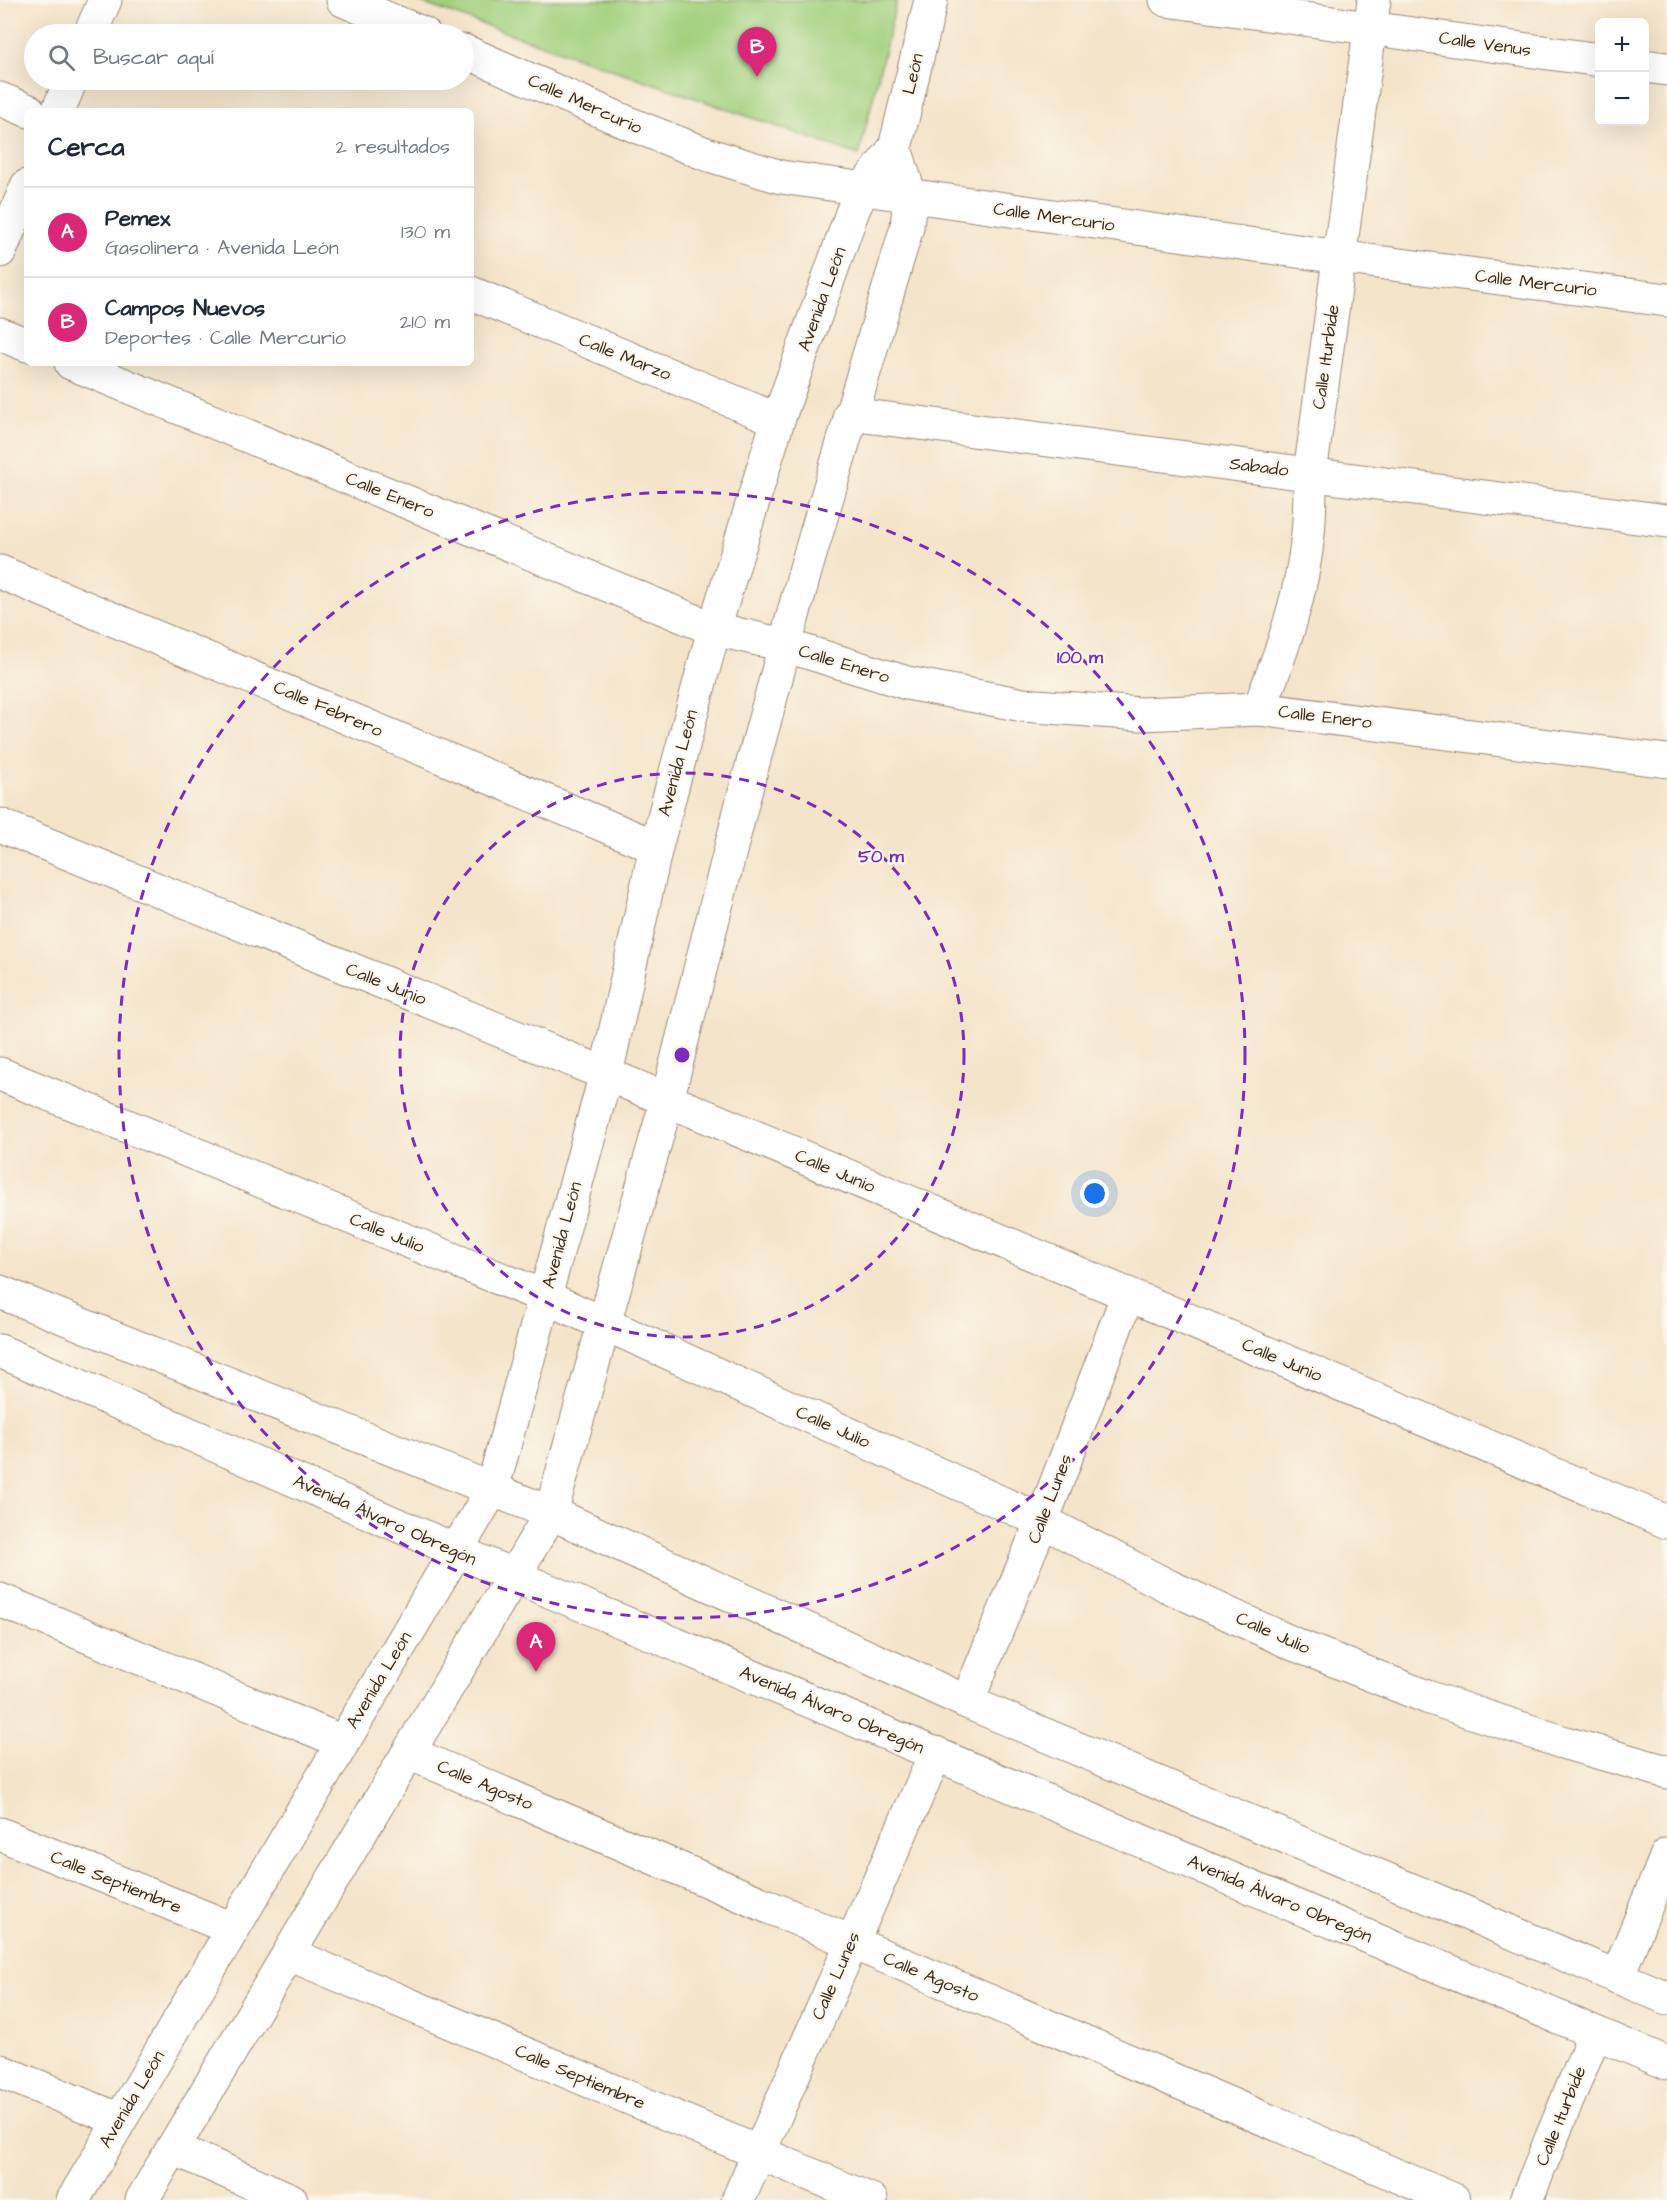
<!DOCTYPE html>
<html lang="es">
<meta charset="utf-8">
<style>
:root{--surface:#fff;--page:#f2f2f3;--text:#1f2937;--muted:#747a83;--line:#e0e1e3;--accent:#db2777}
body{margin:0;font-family:"Architects Daughter",sans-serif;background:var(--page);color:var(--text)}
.controls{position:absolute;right:18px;top:18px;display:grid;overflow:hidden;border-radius:9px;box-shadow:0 6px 24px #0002}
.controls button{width:54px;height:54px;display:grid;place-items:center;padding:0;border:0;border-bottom:2px solid var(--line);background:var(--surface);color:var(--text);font:30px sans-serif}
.you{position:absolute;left:1095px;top:1194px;width:21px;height:21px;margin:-15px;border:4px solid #fff;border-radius:50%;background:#1a73e8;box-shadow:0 0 0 9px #1a73e833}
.badge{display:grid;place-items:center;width:39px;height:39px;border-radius:50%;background:var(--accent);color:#fff;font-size:20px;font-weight:700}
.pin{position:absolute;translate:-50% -50px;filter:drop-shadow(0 2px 3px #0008)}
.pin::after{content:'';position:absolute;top:32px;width:21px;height:18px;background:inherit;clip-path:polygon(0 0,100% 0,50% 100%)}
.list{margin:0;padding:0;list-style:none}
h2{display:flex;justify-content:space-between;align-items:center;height:78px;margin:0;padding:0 24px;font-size:26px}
h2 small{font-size:20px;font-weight:400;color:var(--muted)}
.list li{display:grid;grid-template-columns:39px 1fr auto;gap:18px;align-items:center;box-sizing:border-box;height:90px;padding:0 24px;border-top:2px solid var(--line)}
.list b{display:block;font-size:22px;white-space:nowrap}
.list p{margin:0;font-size:20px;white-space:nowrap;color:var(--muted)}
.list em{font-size:20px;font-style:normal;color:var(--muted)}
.icon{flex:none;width:33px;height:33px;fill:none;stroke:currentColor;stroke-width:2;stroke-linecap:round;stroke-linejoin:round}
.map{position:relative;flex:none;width:1667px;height:2200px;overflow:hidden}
.search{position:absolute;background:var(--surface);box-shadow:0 6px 24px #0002;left:24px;top:24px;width:450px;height:66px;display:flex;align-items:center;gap:15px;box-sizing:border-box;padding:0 21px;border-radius:33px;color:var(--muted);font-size:22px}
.panel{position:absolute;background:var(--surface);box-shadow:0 6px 24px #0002;left:24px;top:108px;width:450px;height:258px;border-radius:9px}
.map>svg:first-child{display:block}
.green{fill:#a2d07e;stroke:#6e7d4e;stroke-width:1.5}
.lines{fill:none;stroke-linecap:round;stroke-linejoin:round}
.minor-casing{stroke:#988774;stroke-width:35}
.major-casing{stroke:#988774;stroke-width:35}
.minor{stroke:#fff;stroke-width:33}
.major{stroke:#fff;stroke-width:33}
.ring{fill:none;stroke:#7b2cbf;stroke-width:3;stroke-dasharray:10 8}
.labels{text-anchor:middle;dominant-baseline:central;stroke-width:4.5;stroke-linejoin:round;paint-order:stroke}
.street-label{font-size:18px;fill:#3b2a1e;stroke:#fbf7ec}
.centre{fill:#7b2cbf;stroke:#fbf7ec;stroke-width:3}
.ring-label{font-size:18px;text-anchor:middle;font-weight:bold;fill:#7b2cbf;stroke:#fbf7ec;stroke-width:4.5;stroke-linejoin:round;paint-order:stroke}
</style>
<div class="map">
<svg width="1667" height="2200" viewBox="0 0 1667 2200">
<rect width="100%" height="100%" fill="#fbf7ec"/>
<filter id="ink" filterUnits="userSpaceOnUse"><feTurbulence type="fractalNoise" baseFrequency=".0167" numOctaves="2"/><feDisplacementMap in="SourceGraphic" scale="12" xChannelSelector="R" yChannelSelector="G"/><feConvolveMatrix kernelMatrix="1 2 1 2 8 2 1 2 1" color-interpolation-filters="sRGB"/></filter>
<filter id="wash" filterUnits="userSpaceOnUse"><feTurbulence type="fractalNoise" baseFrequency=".008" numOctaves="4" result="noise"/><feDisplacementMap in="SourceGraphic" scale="24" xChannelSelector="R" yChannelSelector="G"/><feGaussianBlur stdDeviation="1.35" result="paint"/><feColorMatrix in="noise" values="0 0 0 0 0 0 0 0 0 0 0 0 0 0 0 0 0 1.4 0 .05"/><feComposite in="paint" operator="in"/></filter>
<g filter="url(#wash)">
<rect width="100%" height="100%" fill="#f4e4ca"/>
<polygon class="green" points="413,0 897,0 859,155"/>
</g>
<g filter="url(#ink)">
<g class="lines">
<g class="minor-casing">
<g id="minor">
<polyline points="343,0 424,34"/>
<polyline points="1166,0 1600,60"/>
<polyline points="90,34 105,0"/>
<polyline points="464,51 633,125 706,154 781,177 1339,257 1667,300"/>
<polyline points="1644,66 1667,69"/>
<polyline points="0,99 29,111"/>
<polyline points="58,111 71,80"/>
<polyline points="895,148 910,196 907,227 806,568 744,796 667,1100 551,1513 967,1702 1667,1998"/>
<polyline points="0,251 27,186"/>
<polyline points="471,293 778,420"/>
<polyline points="0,334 27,345"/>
<polyline points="71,363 714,629 784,645 907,683 1023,705 1141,714 1259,709 1667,761"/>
<polyline points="850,414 1667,521"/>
<polyline points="0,572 656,847"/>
<path d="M 1259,709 C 1282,652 1302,595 1308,534 C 1310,514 1310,494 1310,474 L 1374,0"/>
<polyline points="0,825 606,1074 1667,1522"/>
<polyline points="0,1074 545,1297 1042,1521 1168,1586 1296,1645 1427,1697 1562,1742 1667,1772"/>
<polyline points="492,1490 606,1074 656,847 714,629 778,420 853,210 863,189 895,148 931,0"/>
<polyline points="514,1576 1667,2063"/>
<polyline points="0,1600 343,1742"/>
<polyline points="967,1702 1042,1521 1128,1294"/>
<polyline points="409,1753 1454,2200"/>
<polyline points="0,1834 233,1929"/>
<polyline points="289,1954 871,2200"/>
<polyline points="1617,1977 1667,1855"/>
<polyline points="0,2071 120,2120"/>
<polyline points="173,2148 291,2200"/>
<polyline points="738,2200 936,1753"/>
<polyline points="1526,2200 1595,2033"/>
</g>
</g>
<g class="major-casing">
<g id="major">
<polyline points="0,1292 551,1513 142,2200"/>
<polyline points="0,1351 514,1576"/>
<polyline points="73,2200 492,1490"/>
</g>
</g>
<use href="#minor" class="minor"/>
<use href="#major" class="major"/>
</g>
</g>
<g class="ring">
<circle cx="682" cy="1055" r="282"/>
<circle cx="682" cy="1055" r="563"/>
</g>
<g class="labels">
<g class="street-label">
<text transform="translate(1485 44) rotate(8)">Calle Venus</text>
<text transform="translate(913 74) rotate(-77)">León</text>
<text transform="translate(585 104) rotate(24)">Calle Mercurio</text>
<text transform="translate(1054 217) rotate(8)">Calle Mercurio</text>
<text transform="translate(1536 283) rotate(7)">Calle Mercurio</text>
<text transform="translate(822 299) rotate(-70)">Avenida León</text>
<text transform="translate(625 357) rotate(22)">Calle Marzo</text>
<text transform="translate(1326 357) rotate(-82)">Calle Iturbide</text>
<text transform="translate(1259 467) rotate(7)">Sabado</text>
<text transform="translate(390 495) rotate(22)">Calle Enero</text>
<text transform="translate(844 664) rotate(17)">Calle Enero</text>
<text transform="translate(328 709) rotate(23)">Calle Febrero</text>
<text transform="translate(1325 717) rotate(7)">Calle Enero</text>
<text transform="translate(678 763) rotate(-75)">Avenida León</text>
<text transform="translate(386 984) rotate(22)">Calle Junio</text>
<text transform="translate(835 1171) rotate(23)">Calle Junio</text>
<text transform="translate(387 1233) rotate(22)">Calle Julio</text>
<text transform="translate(562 1235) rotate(-75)">Avenida León</text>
<text transform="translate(1282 1360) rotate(23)">Calle Junio</text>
<text transform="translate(833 1427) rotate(24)">Calle Julio</text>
<text transform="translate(1050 1499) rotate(-69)">Calle Lunes</text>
<text transform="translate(385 1520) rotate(24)">Avenida Álvaro Obregón</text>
<text transform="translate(1273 1633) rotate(24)">Calle Julio</text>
<text transform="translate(379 1680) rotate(-59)">Avenida León</text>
<text transform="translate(832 1710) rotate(23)">Avenida Álvaro Obregón</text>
<text transform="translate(485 1785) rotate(23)">Calle Agosto</text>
<text transform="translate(116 1882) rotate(22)">Calle Septiembre</text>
<text transform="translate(1280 1899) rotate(23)">Avenida Álvaro Obregón</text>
<text transform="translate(836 1976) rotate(-66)">Calle Lunes</text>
<text transform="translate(931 1977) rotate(23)">Calle Agosto</text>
<text transform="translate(580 2077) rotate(23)">Calle Septiembre</text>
<text transform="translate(132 2099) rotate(-59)">Avenida León</text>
<text transform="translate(1561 2116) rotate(-68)">Calle Iturbide</text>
</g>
</g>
<circle cx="682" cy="1055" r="9" class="centre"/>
<g class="ring-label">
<text x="1080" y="663">100 m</text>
<text x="881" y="862">50 m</text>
</g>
</svg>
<div class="controls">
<button>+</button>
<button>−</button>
</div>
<div class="you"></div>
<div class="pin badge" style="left:536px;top:1672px">A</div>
<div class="pin badge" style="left:757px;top:77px">B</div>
<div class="search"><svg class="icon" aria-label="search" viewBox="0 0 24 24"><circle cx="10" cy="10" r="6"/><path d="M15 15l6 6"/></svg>Buscar aquí</div>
<section class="panel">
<h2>Cerca<small>2 resultados</small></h2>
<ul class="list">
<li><span class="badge">A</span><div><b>Pemex</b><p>Gasolinera · Avenida León</p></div><em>130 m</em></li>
<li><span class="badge">B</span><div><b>Campos Nuevos</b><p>Deportes · Calle Mercurio</p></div><em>210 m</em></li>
</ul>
</section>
</div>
